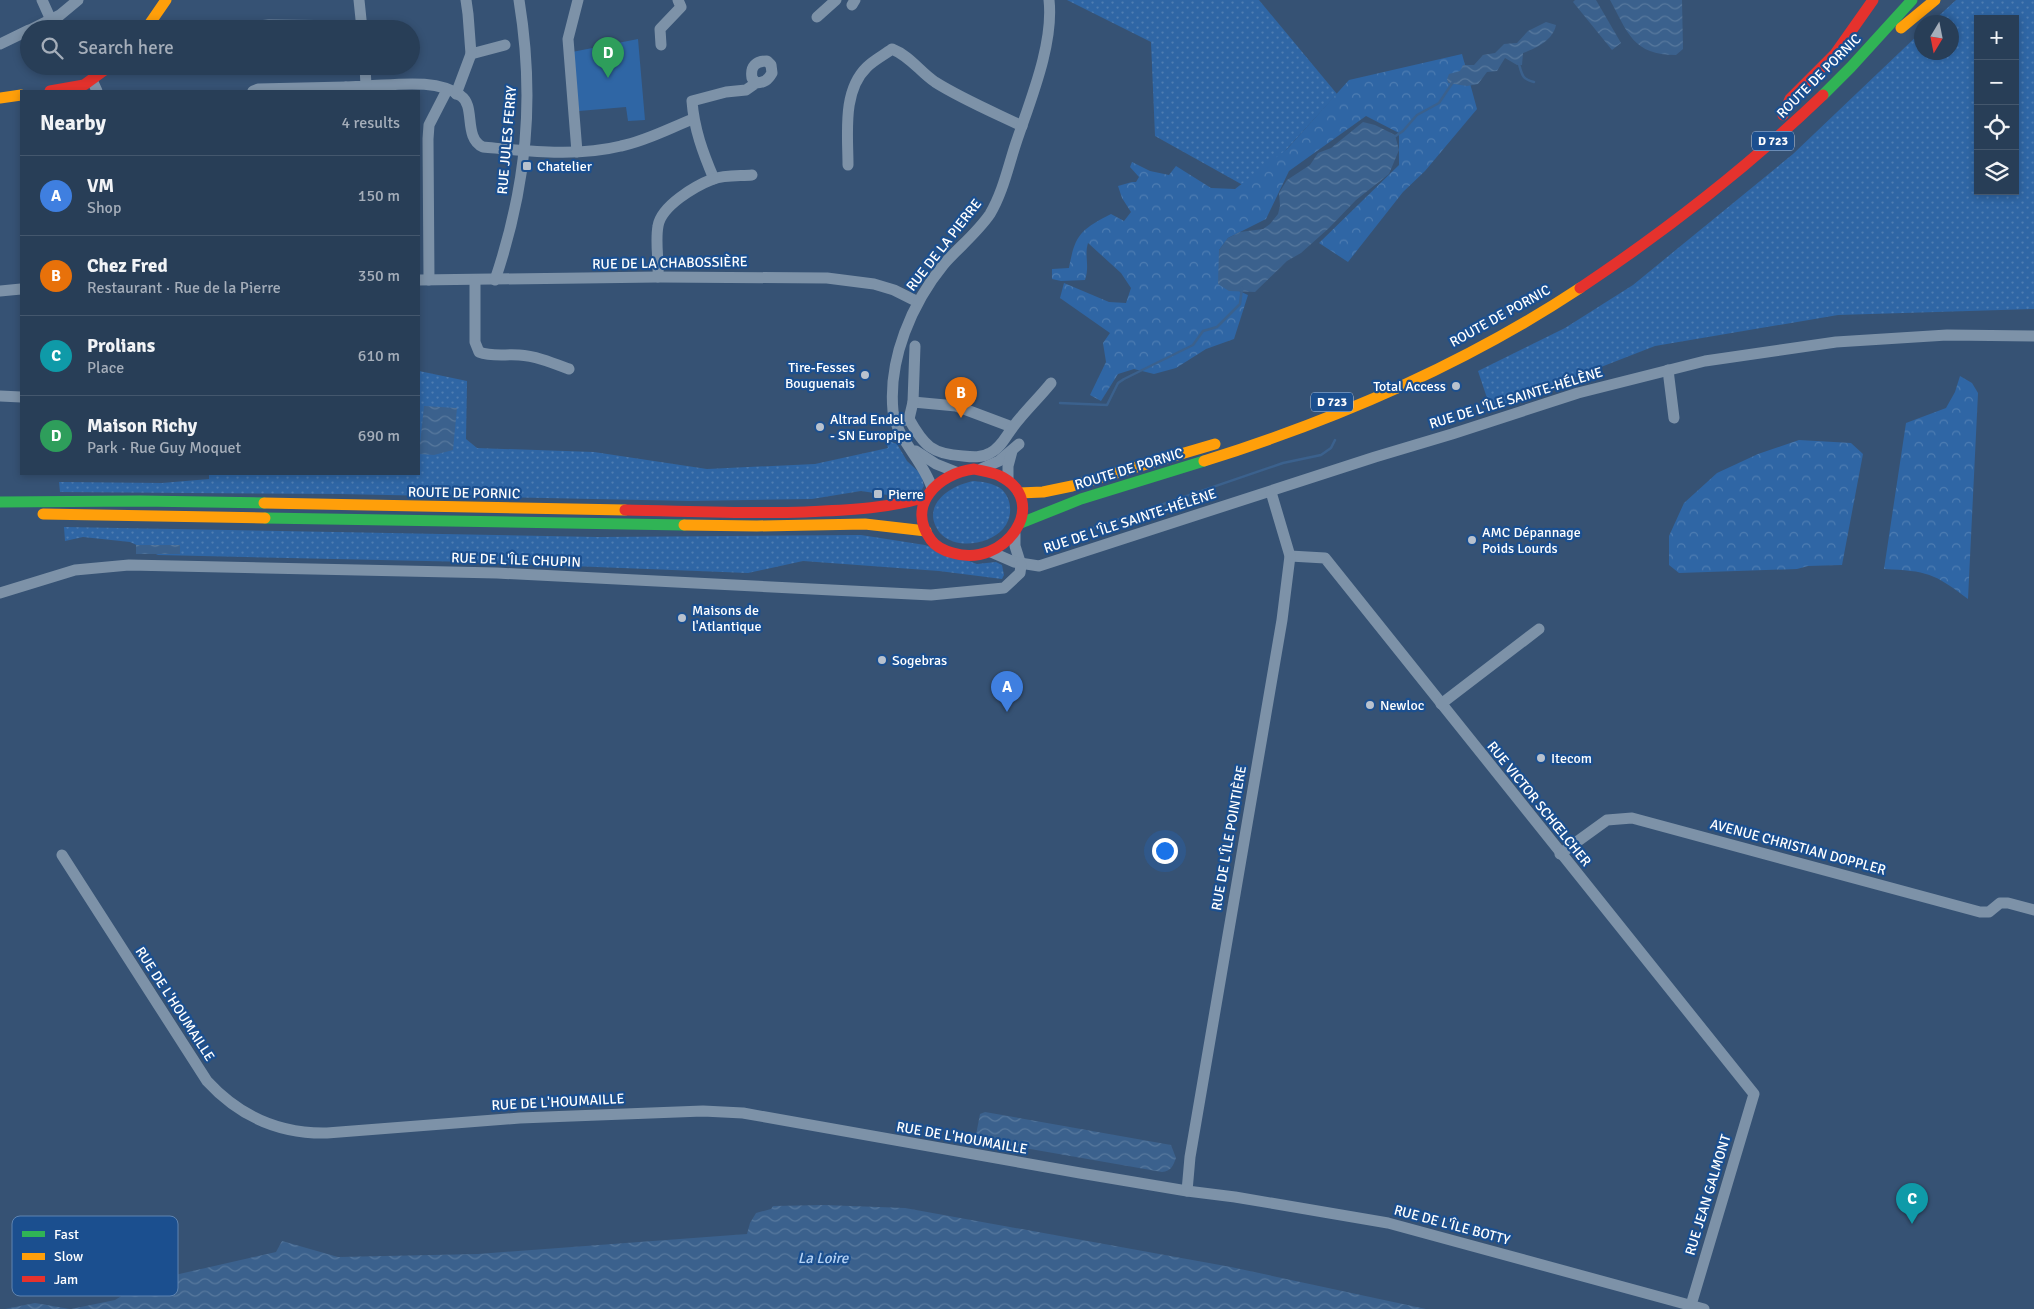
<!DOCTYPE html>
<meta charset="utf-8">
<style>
:root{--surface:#283e57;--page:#30455d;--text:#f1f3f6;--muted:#a5aeba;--line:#44576d;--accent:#b9c2ce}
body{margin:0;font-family:Signika,sans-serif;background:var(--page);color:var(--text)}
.controls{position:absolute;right:15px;top:15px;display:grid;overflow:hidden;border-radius:0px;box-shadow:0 2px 8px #0003}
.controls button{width:45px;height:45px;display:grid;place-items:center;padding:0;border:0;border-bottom:1px solid var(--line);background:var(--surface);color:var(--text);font:25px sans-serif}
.compass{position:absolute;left:1914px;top:15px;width:45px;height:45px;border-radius:50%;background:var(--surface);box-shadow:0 2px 8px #0003;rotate:190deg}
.you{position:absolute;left:1164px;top:850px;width:18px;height:18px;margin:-12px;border:4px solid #fff;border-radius:50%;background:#1a73e8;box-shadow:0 0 0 8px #1a73e833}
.badge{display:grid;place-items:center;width:32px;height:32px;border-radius:50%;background:var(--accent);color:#fff;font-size:16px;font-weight:700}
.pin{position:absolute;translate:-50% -41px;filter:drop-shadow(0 1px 2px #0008)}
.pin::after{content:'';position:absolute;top:26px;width:18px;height:15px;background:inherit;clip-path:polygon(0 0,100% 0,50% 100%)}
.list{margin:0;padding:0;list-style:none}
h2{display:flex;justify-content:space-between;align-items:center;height:65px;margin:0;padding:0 20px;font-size:21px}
h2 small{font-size:16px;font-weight:400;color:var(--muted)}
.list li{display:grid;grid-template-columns:32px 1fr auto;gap:15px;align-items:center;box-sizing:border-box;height:80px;padding:0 20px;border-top:1px solid var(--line)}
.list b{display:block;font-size:19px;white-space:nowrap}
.list p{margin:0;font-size:16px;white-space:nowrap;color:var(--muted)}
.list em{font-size:16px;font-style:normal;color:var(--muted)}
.icon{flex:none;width:28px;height:28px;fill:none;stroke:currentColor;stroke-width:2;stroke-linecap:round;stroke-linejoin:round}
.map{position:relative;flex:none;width:2034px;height:1309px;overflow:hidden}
.search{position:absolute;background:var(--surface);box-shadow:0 2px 8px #0003;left:20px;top:20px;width:400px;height:55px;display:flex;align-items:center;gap:12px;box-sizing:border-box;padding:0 18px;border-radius:28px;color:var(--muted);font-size:19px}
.panel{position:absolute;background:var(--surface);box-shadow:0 2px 8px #0003;left:20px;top:90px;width:400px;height:385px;border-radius:0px}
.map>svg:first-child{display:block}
.grass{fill:url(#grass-dots);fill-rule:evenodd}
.forest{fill:url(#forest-crowns)}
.park{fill:#2f66a5}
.water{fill:url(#water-waves)}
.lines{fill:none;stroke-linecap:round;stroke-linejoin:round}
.stream{stroke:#3b618d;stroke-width:2.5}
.street{stroke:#7d92a8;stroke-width:11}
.fast{stroke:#30b455;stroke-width:11}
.slow{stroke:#ff9f0a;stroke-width:11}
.jam{stroke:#e5322d;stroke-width:11}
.poi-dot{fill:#b9c2ce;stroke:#1b4f8f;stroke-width:2}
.labels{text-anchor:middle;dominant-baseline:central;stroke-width:4.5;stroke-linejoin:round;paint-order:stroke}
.shield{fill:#1b4f8f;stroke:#bbcadd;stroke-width:1}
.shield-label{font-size:12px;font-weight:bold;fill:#fff}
.street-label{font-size:14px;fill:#fff;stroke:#1b4f8f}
.poi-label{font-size:14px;fill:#fff;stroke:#1b4f8f;text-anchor:start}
.water-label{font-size:15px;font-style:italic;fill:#b5d3f5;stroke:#1b4f8f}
.key{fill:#1b4f8f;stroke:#5f84b1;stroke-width:1}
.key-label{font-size:14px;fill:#fff}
</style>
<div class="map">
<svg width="2034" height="1309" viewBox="0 0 2034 1309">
<defs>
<pattern id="grass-dots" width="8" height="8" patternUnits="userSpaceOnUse" patternTransform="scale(1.25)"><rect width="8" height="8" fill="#2f66a5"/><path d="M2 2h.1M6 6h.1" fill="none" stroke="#4e7db2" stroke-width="1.8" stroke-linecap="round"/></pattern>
<pattern id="forest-crowns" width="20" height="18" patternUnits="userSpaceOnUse" patternTransform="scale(1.25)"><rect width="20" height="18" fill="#2f66a5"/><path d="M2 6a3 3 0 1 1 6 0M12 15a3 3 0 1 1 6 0" fill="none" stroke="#4e7db2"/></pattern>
<pattern id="water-waves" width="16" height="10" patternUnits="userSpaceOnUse" patternTransform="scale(1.25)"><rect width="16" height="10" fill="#3b618d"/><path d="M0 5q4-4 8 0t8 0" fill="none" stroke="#58799e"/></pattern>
</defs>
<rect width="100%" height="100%" fill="#365274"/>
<g class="grass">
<polygon points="1067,0 1259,0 1337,94 1250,189 1155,136 1151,42"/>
<path d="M 1956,0 L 2034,0 L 2034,309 L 1838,315 L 1655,346 L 1491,410 L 1478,371 L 1565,328 L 1633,285 L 1793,154 L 1921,32 L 1922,52 L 1952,52 L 1952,22 L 1932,22 ZM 1978,19 L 2015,19 L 2015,191 L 1978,191 Z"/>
<polygon points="419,371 467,381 466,439 477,448 594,452 707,469 815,464 888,448 886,440 897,444 907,461 921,474 924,486 921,491 908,498 861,491 812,499 690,501 339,494 60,492 59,482 162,483 209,479 209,474 419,474"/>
<path d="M 974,481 C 983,482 992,483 1000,488 C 1013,498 1013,518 1003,529 C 989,545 955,550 940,533 C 919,506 950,485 974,481 Z"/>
<polygon points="64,527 598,537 861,535 925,545 977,564 996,562 1002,565 1004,575 1002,579 939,571 803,561 748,573 472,562 158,555 130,542 83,537 65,541"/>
</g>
<g class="forest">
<path d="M 1462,54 L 1477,109 L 1425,171 L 1403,192 L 1348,262 L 1319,243 L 1399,165 L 1399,133 L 1366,116 L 1289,171 L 1266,219 L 1228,238 L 1219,250 L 1219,282 L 1248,295 L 1234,339 L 1206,349 L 1176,368 L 1154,374 L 1134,369 L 1118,374 L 1101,401 L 1090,395 L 1106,362 L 1103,343 L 1110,333 L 1060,298 L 1064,283 L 1109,302 L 1126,303 L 1131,288 L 1121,273 L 1088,243 C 1084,256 1090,265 1085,280 L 1061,281 L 1052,279 L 1052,269 L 1069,268 C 1075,235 1080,230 1111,214 L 1124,221 L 1131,212 L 1122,198 L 1118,186 L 1132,182 L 1136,182 L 1139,177 L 1130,167 L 1132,162 L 1150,171 L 1169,175 L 1176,166 L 1211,188 L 1235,189 L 1287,149 L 1349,80 Z"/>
<path d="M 1960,376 L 1972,383 L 1978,393 L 1968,599 C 1934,573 1927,571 1884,569 L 1906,423 L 1946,408 L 1955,392 Z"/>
<polygon points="1799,440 1851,443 1863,454 1842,565 1808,566 1797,569 1679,573 1669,565 1669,536 1684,503 1717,473 1758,454"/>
</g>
<polygon class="park" points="638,39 645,120 628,121 626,107 579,111 572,52"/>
<g class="water">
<polygon points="1575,0 1596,0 1621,43 1612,50 1573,2"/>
<path d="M 1610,0 L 1682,0 L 1683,49 L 1676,55 C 1633,55 1628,33 1610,0 Z"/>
<path d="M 1546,22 L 1556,25 C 1553,40 1537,48 1523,53 L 1522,65 L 1517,65 L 1505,58 L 1497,71 L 1487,72 L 1478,84 L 1467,86 L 1448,83 L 1447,79 L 1449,74 L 1460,71 L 1463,65 L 1474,65 L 1483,55 L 1495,53 L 1504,44 L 1517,43 L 1528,31 Z"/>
<polygon points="1363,122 1375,125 1395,135 1399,150 1389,174 1356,200 1329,228 1301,253 1287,261 1255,292 1229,291 1218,284 1219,250 1228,238 1240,232 1263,229 1270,224 1278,214 1280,206 1279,193 1287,180 1310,165 1318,153 1331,148"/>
<polygon points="424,406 457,408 453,450 434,455 419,454"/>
<rect x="136" y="545" width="44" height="9"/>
<path d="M 985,1112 L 1171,1145 L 1176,1158 C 1173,1166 1171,1171 1162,1172 L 979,1140 L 976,1135 L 980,1114 Z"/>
<polygon points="824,1205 905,1208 1231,1267 1426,1309 71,1309 115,1300 144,1282 276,1252 282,1241 338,1257 478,1254 747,1234 750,1223 756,1213 771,1209 773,1206"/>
<polygon points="35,1303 70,1309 5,1309"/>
</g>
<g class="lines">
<g class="stream">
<path d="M 1519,64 C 1522,75 1522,79 1534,82"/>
<polyline points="1394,137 1403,131 1417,115 1439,103 1453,82"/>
<polyline points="1060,403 1107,405 1118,383 1124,379 1193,345 1203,331 1217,327 1240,304 1242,288"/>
<polyline points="1093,528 1283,463 1321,455 1331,448 1335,440"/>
</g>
<g class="street">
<polyline points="42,0 51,20"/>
<polyline points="359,0 362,29"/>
<polyline points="852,5 855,0"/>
<polyline points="817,17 836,0"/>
<polyline points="32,29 60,15 78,0"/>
<polyline points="221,29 269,25 362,26"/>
<polyline points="0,44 29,30"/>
<polyline points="661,45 660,29 681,7 678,0"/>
<polyline points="471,54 505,45"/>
<polyline points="92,80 97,91"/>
<path d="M 366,86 C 395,85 437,78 461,96 C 476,106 463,138 483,147 C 528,151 577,157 621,146 C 646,141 670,128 693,119"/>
<polyline points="253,91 258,89 346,87"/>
<polyline points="346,91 346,87 366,86 365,66"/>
<polyline points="456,94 471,54 468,14 466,0"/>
<polyline points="577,152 568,39 578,0"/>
<path d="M 848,165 C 848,134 842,91 867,67 C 874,60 884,55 892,49 C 910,56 920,72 935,82 C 962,99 993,112 1022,126"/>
<path d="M 714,179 C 703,153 694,129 692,101 L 726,92 L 746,90 L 756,83 L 752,78 C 750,66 756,61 767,61 L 771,65 L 772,73 C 768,80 764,83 756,83"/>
<path d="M 658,277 C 659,260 655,242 658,226 C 661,206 695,186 713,179 C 724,175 740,176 752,175"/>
<polyline points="419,280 658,277 827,278 874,284 894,290 918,302"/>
<polyline points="429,280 428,139 429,125 447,90"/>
<path d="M 475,280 L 475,342 L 479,352 C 492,357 505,354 519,355 C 536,356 553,363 569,369"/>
<path d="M 495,280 C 527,185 535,98 519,0"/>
<polyline points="0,291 21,289"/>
<polyline points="1668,370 1674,418"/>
<polyline points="0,396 21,397"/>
<polyline points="913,402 956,406 1012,427"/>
<path d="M 909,419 C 924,446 932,454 963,456 C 972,457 982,458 990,453 C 1001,448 1006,436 1013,427 C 1024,412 1039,398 1051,383"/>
<polyline points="902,421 909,419 913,402 915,346"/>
<polyline points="916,451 936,464 956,472"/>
<polyline points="981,469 999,461 1019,444"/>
<polyline points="1008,479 1008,466 1012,451"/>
<path d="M 932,488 C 923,460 896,438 893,411 C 888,359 912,303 944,264 C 959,247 977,233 990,214 C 1003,192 1008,167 1016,143 C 1030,101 1054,44 1049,0"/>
<polyline points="1015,534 1015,546 1021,565"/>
<polyline points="991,552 1014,562 1039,566 1375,457 1452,434 1578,393 1705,361 1836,342 1947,335 2034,336"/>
<polyline points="1290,556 1325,558 1754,1094 1691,1305"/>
<polyline points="0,593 75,570 129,565 497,573 931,595 1004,588 1020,573 1021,565"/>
<polyline points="1441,704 1539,629"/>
<polyline points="1560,854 1607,820 1632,818 1980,912 1989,912 2000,903 2008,903 2034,910"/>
<path d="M 62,855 L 207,1081 C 240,1117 279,1134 327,1133 L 520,1118 L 703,1111 L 743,1113 L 1080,1173 L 1187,1191 L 1235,1197 L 1388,1223 L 1704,1309"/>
<polyline points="1187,1191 1190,1157 1282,620 1290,556 1271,492"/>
</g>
<g class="fast">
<polyline points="1823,95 1851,67 1912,0"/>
<polyline points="0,502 140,501 264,503"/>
<polyline points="265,518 684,525"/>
<polyline points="1021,523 1081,499 1204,461"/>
</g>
<g class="slow">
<polyline points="1901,28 1935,0"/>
<polyline points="146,29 166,0"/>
<polyline points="0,98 21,95"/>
<path d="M 1204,461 C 1335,420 1465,364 1580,288"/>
<polyline points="1019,493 1043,492 1072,486 1215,444"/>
<polyline points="264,503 625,510"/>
<polyline points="43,514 265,518"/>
<polyline points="684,525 757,526 865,524 926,531"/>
</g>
<g class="jam">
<polyline points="50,91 84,85 110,66"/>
<polyline points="1783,115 1790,99 1835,54 1873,0"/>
<path d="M 1580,288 C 1667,230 1748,167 1823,95"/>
<path d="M 974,469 C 982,471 993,472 1000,476 C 1052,502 1005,569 953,553 C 945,551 936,547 931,540 C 905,505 939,473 974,469 Z"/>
<path d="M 625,510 C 685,511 745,514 805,512 C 846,510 886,509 926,497"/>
</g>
</g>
<g class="poi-dot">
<rect x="522" y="161" width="10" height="10" rx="2.5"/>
<circle cx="865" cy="375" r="5"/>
<circle cx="1456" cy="386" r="5"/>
<circle cx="820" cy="427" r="5"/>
<rect x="873" y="489" width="10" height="10" rx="2.5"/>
<circle cx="1472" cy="540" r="5"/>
<circle cx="682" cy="618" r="5"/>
<circle cx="882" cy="660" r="5"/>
<circle cx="1370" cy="705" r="5"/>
<circle cx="1541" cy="758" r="5"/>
</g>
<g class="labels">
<g class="shield">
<rect x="1752" y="131.5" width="42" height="19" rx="4"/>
<rect x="1311" y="392.5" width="42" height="19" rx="4"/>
</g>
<g class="shield-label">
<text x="1773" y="141">D 723</text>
<text x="1332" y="402">D 723</text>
</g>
<g class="street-label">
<text transform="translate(1819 76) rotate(-45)">ROUTE DE PORNIC</text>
<text transform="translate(507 140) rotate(-85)">RUE JULES FERRY</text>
<text transform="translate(944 245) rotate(-52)">RUE DE LA PIERRE</text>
<text transform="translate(670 263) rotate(-1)">RUE DE LA CHABOSSIÈRE</text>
<text transform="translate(1500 316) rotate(-29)">ROUTE DE PORNIC</text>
<text transform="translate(1516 398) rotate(-17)">RUE DE L'ÎLE SAINTE-HÉLÈNE</text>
<text transform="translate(1129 469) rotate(-17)">ROUTE DE PORNIC</text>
<text transform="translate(464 493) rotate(1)">ROUTE DE PORNIC</text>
<text transform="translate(1130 521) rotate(-18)">RUE DE L'ÎLE SAINTE-HÉLÈNE</text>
<text transform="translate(516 560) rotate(2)">RUE DE L'ÎLE CHUPIN</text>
<text transform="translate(1539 804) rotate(51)">RUE VICTOR SCHŒLCHER</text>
<text transform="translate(1229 838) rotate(-80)">RUE DE L'ÎLE POINTIÈRE</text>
<text transform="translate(1798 847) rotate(15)">AVENUE CHRISTIAN DOPPLER</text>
<text transform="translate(175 1004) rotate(57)">RUE DE L'HOUMAILLE</text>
<text transform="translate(558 1102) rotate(-3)">RUE DE L'HOUMAILLE</text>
<text transform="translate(962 1138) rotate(10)">RUE DE L'HOUMAILLE</text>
<text transform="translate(1708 1195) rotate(-73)">RUE JEAN GALMONT</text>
<text transform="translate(1452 1225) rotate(15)">RUE DE L'ÎLE BOTTY</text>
</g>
<g class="poi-label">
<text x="537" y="166">Chatelier</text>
<text x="855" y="367" text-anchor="end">Tire-Fesses<tspan x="855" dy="16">Bouguenais</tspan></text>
<text x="1446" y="386" text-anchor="end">Total Access</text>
<text x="830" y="419">Altrad Endel<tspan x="830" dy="16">- SN Europipe</tspan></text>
<text x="888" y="494">Pierre</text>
<text x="1482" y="532">AMC Dépannage<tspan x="1482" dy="16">Poids Lourds</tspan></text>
<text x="692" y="610">Maisons de<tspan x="692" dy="16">l'Atlantique</tspan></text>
<text x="892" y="660">Sogebras</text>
<text x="1380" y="705">Newloc</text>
<text x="1551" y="758">Itecom</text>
</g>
<g class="water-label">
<text x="823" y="1258">La Loire</text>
</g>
</g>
<rect x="12" y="1216" width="166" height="80" rx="8" class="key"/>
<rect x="22" y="1231" width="23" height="6" fill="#30b455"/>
<rect x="22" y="1253" width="23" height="7" fill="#ff9f0a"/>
<rect x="22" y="1276" width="23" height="6" fill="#e5322d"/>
<g class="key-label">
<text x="54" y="1239">Fast</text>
<text x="54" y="1261">Slow</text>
<text x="54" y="1284">Jam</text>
</g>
</svg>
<div class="controls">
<button>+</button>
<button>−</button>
<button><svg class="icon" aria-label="locate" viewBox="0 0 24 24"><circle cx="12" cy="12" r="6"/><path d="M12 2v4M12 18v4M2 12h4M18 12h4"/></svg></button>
<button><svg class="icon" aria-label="layers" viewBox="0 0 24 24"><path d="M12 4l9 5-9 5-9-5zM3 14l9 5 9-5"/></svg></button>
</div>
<svg class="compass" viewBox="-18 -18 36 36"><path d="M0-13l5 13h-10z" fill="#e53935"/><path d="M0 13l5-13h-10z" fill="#a5aeba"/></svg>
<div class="you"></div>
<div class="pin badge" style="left:1007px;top:712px;background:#3f7fe0">A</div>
<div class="pin badge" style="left:961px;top:418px;background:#e8710a">B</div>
<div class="pin badge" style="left:1912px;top:1224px;background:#0f9aa8">C</div>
<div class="pin badge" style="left:608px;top:78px;background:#2e9e5b">D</div>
<div class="search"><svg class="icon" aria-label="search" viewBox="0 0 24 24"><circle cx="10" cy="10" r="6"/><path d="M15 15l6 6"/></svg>Search here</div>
<section class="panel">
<h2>Nearby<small>4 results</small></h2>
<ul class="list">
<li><span class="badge" style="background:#3f7fe0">A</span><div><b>VM</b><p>Shop</p></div><em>150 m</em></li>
<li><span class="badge" style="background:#e8710a">B</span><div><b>Chez Fred</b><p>Restaurant · Rue de la Pierre</p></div><em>350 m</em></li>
<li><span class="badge" style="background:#0f9aa8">C</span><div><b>Prolians</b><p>Place</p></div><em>610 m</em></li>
<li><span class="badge" style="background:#2e9e5b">D</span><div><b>Maison Richy</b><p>Park · Rue Guy Moquet</p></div><em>690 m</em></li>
</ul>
</section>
</div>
